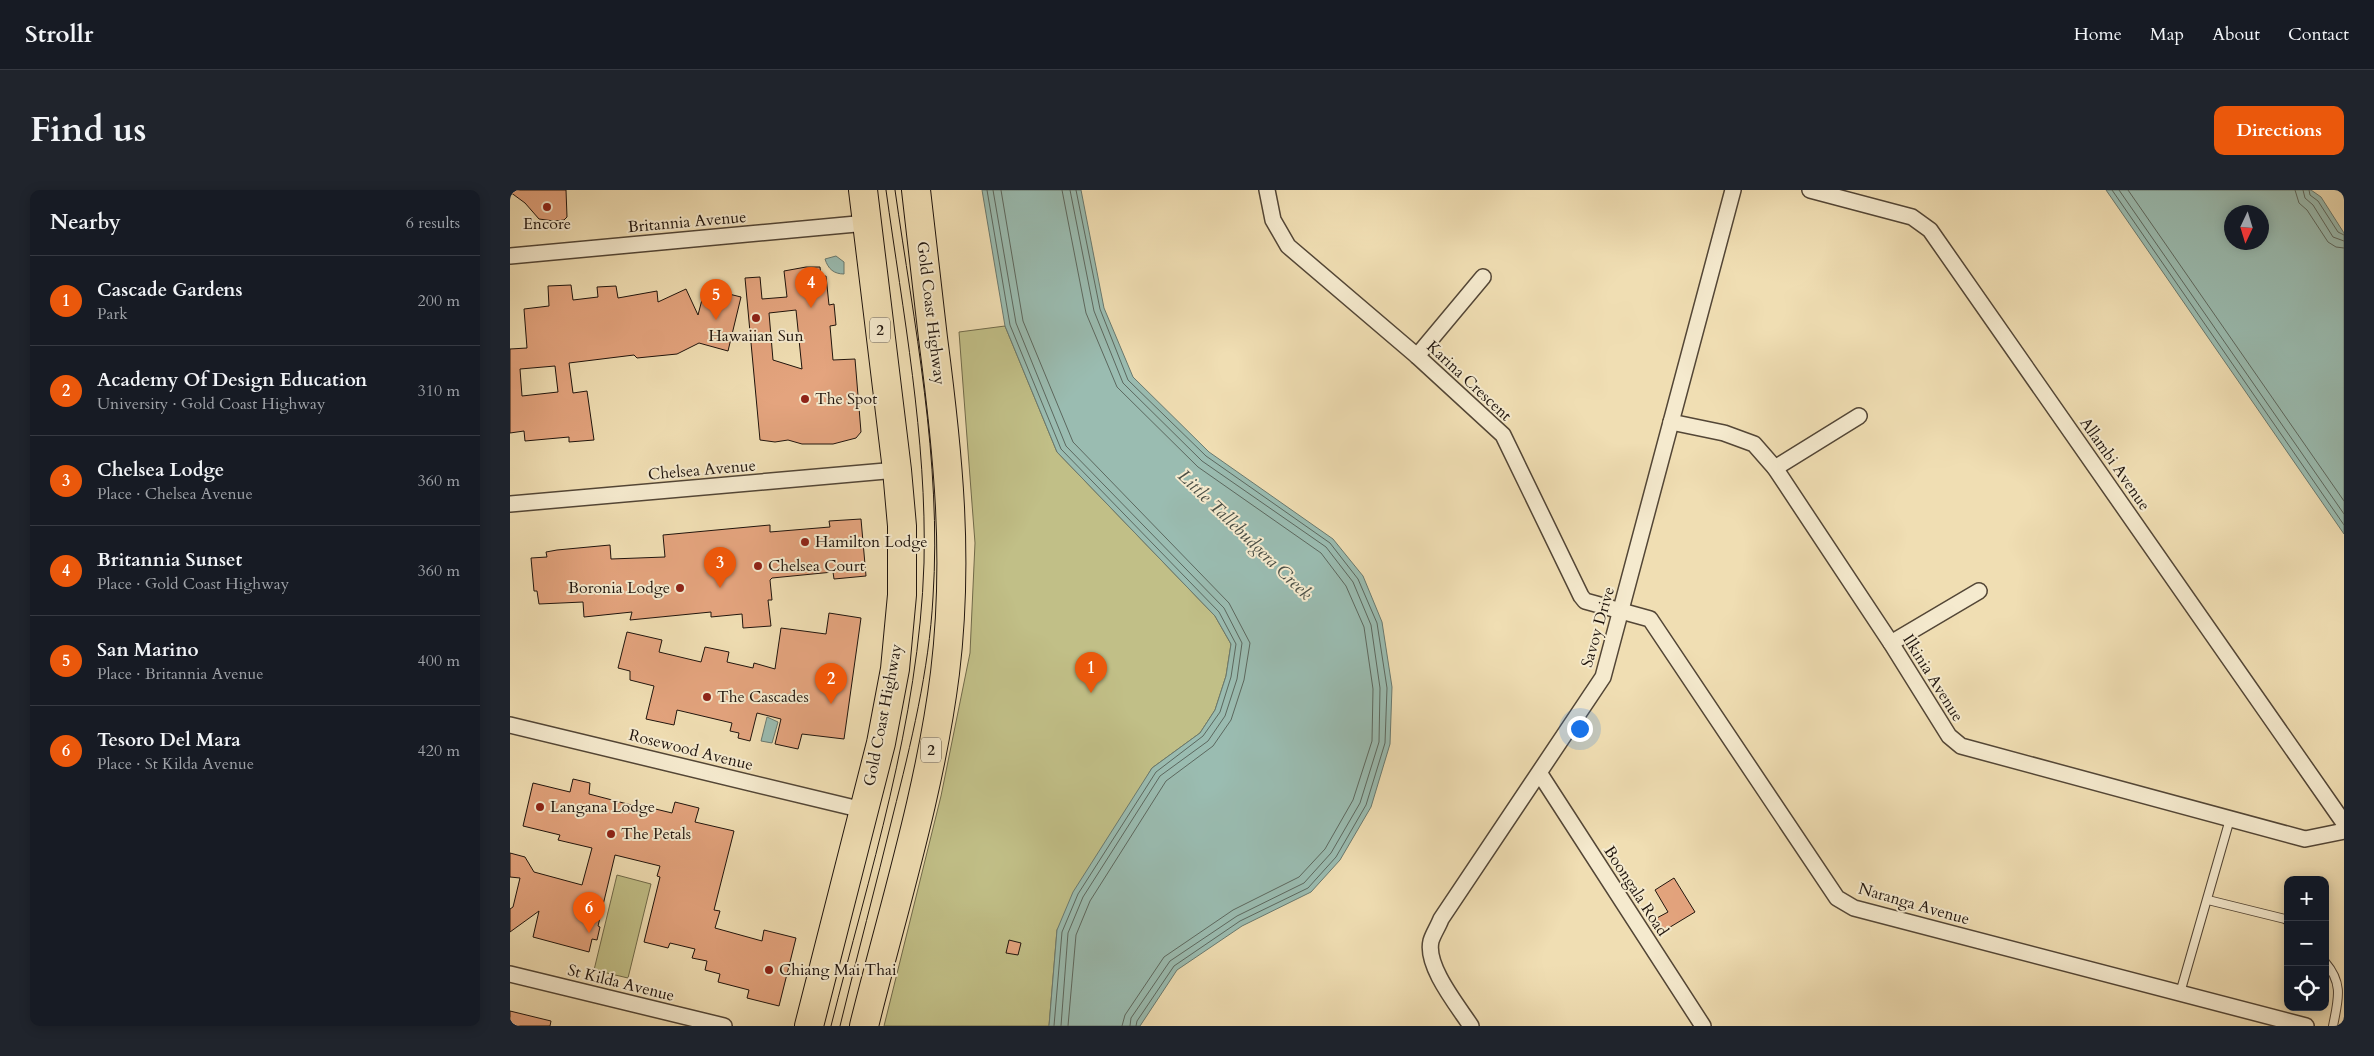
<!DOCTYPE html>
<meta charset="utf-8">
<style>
:root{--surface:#171b24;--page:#20242c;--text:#f1f3f6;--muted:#9ea1a6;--line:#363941;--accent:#ea580c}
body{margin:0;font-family:Cardo,serif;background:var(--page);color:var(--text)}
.controls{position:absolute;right:15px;bottom:15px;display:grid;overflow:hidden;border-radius:10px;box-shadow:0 2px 12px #0003}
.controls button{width:45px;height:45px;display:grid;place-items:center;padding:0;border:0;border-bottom:1px solid var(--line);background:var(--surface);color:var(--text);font:25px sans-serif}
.compass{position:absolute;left:1714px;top:15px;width:45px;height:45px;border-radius:50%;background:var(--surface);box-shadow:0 2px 12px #0003;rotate:184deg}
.you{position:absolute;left:1069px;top:538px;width:18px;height:18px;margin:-12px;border:4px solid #fff;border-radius:50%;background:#1a73e8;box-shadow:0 0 0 8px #1a73e833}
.badge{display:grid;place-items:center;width:32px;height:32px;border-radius:50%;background:var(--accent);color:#fff;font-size:16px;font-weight:700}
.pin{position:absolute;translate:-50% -41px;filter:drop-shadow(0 1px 2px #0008)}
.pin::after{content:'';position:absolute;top:26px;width:18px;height:15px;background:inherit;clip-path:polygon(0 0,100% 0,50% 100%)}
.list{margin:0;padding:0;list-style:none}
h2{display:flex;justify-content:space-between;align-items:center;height:65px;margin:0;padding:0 20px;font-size:21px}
h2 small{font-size:16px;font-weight:400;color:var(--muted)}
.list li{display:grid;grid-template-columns:32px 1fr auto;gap:15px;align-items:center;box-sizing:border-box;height:90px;padding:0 20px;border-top:1px solid var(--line)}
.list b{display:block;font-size:19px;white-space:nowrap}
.list p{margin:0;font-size:16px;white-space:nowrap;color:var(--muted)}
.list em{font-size:16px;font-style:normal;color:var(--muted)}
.icon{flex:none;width:28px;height:28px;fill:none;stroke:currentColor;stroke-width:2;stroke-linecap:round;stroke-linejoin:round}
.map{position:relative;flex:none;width:1834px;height:836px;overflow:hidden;border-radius:10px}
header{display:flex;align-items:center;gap:30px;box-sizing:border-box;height:70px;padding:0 25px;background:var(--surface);border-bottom:1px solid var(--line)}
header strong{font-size:24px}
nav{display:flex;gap:28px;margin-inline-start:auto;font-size:18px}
.intro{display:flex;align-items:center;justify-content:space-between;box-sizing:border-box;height:120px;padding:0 30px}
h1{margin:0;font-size:35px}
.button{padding:12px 22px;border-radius:10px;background:var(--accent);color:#fff;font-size:18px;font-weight:700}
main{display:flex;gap:30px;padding:0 30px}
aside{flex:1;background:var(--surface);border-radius:10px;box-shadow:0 2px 12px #0003}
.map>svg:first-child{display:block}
.green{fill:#c1bf87;stroke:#706a4a}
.water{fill:#9abcb1;stroke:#69796f;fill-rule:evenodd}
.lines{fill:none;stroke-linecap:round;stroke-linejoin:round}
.shore{stroke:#5c685f;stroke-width:1}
.building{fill:#e4a47e;stroke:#1f140d;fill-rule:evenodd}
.lane-casing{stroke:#534636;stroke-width:10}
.street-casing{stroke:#534636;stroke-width:18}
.highway-casing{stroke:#1f140d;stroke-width:30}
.lane{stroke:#f5eace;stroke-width:8}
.street{stroke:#f5eace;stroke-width:15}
.highway{stroke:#f0deb3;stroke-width:28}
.tram{stroke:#1f140d;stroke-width:1}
.poi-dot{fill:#8f2418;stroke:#f5eace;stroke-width:2}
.labels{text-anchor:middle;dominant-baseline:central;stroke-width:4;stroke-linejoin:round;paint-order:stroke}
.shield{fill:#f5eace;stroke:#5f5447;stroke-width:1}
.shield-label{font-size:15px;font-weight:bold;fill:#1f140d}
.street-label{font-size:16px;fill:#1f140d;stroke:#f5eace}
.poi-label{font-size:16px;fill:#1f140d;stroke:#f5eace;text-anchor:start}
.water-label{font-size:18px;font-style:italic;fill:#4a4f46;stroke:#f5eace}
</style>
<header>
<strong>Strollr</strong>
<nav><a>Home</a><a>Map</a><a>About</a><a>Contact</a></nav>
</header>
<div class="intro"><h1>Find us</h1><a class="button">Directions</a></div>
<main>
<aside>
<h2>Nearby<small>6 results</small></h2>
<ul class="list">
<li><span class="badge">1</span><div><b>Cascade Gardens</b><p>Park</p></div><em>200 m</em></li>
<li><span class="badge">2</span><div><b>Academy Of Design Education</b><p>University · Gold Coast Highway</p></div><em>310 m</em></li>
<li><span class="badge">3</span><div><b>Chelsea Lodge</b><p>Place · Chelsea Avenue</p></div><em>360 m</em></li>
<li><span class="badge">4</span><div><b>Britannia Sunset</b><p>Place · Gold Coast Highway</p></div><em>360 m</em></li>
<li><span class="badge">5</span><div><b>San Marino</b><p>Place · Britannia Avenue</p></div><em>400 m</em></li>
<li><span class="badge">6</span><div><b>Tesoro Del Mara</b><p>Place · St Kilda Avenue</p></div><em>420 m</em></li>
</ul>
</aside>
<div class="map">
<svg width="1834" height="836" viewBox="0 0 1834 836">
<rect width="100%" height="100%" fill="#f0deb3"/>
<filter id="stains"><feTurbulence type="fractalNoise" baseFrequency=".004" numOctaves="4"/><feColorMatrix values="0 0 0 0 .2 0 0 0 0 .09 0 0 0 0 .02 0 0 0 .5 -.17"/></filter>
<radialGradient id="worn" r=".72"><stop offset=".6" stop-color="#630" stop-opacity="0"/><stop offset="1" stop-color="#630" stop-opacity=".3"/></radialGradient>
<g class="green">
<polygon points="495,136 547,262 705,426 721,454 716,486 705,520 690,543 642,578 547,740 539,836 374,836 431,606 460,463 465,353 449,142"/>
<polygon points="107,685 141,694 118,788 84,780"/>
</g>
<g class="water">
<polygon points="472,0 571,0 594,118 623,187 699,262 823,349 853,386 872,432 882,497 880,554 861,617 830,670 801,702 732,736 667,780 630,836 539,836 547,740 563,702 642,578 690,543 705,520 716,486 721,454 705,426 547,262 495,136"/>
<path d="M 1596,0 L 1801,0 L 1811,7 L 1834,43 L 1834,344 ZM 1752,22 L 1752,52 L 1722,52 L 1722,22 Z"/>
<path d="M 326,66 L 334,72 L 334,84 C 324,84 318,79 315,69 Z"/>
<polygon points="257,527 268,532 262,553 251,551"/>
</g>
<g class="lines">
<g class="shore">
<polyline points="477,0 500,135 551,259 709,422 726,454 721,487 710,522 693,546 646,582 568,704 552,742 544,836"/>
<polyline points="483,0 506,133 556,256 714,418 732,453 727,489 715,526 698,551 650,586 573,707 558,743 551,836"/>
<polyline points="491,0 513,131 563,252 719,413 740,453 734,490 721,530 703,556 656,591 580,711 566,745 558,836"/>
<polyline points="552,0 576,123 607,197 688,277 811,363 836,396 854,437 863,499 862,551 843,610 815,659 789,687 723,720 654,767 615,825 612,836"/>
<polyline points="560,0 584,121 613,193 692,271 816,357 843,392 861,435 870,498 869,552 850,613 821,663 794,693 727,726 660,771 621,828 620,836"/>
<polyline points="566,0 590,119 618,190 696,266 820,353 848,389 867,433 877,498 875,553 856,615 826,667 798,698 730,731 664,776 627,831 626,836"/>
<polyline points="1602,0 1834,335"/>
<polyline points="1609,0 1834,324"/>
<polyline points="1618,0 1834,311"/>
<polyline points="1785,0 1789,13 1797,20 1818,52 1826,57 1834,58"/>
<polyline points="1793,0 1795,8 1803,15 1823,47 1834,51"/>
<polyline points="1799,0 1800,5 1808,11 1828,42 1834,45"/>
</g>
</g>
<g class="building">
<polygon points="0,0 56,0 57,27 54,30 44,31 29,29 15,13 0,2"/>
<path d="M 296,77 L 310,77 L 311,87 L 316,86 L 319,115 L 324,114 L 326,135 L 320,136 L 323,170 L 345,169 L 351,242 L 346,248 L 323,254 L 292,254 L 278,250 L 265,252 L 250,250 L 235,88 L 250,87 L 252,109 L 277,107 L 274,81 ZM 286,120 L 292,179 L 263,170 L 259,123 Z"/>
<path d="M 61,95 L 63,110 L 88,107 L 87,97 L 106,96 L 108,108 L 147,101 L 148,112 L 176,99 L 188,125 L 195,98 L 231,107 L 218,161 L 189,153 L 167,164 L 127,168 L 124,165 L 59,173 L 63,203 L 77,201 L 84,250 L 59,252 L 59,247 L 15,251 L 14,241 L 0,243 L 0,159 L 17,158 L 14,119 L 39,116 L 38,96 ZM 45,176 L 48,202 L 12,206 L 10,179 Z"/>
<polygon points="351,329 356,386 324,389 323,382 262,388 260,390 262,410 258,410 261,436 233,438 232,424 201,427 201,422 120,430 122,422 74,427 73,412 29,414 27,401 24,401 21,368 37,367 36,362 47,360 100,355 101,369 155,367 153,345 260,335 260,342 320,337 319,331"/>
<polygon points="319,423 351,428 334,549 292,544 288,559 265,554 271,529 247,523 240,551 228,548 229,543 220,541 222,533 167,520 164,535 136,529 144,496 120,490 120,481 108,478 117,442 152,450 149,462 191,472 195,457 219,462 217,472 243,478 244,473 265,479 271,438 316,444"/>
<polygon points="63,589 80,593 79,604 129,617 129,615 162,623 165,612 189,618 185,632 224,641 204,720 210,721 205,738 252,751 254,740 286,748 269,816 237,808 239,800 208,792 210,784 195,780 197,771 182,768 185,759 160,753 158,758 134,752 150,687 147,686 150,676 105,665 88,736 90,737 87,750 82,749 79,762 23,747 29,721 0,742 0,719 3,717 10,688 0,687 0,663 15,667 24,682 72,695 82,658 48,650 50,645 13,636 23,593 60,602"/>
<polygon points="1164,688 1185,722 1152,742 1145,729 1158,722 1145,700"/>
<polygon points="499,750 511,753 508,765 496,763"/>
<polygon points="0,821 41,831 40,836 0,836"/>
</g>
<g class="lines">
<g class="lane-casing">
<g id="lane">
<polyline points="1698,710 1775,729 1778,731"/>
<path d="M 1815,772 C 1834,794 1828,810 1823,836"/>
<polyline points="1670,803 1720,629"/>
</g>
</g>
<g class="street-casing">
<g id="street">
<polyline points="757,0 763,30 778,56 907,166 993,245 1071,406 1075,411 1140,429 1327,708 1344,718 1796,836"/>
<polyline points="1300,0 1402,27 1420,40 1834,633"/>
<polyline points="0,66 357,33"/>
<polyline points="907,166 973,87"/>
<polyline points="1161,232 1214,243 1244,254 1265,278 1381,453 1439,546 1451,556 1795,649 1834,641"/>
<polyline points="1265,278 1349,226"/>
<polyline points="0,314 387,280"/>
<polyline points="1381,453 1469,401"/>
<polyline points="0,535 353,620"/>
<polyline points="1030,584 1193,836"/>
<polyline points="0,784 214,836"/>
<path d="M 961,836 C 948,816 915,776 921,751 C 923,744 928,737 931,729 L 1093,487 L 1223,0"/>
</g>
</g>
<g class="highway-casing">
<g id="highway">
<polyline points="299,836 371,553 385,479 392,405 392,336 387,280 353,0"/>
<path d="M 354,836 C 383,719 420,603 435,483 C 449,368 438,262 423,148 C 417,99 412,49 406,0"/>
</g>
</g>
<use href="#lane" class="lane"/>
<use href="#street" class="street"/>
<use href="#highway" class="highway"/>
<g class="tram">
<path d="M 321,836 C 359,684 409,531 414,373 C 417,248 393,123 376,0"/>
<path d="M 330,836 C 347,766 366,695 383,625 C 401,553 419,481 423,407 C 432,271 404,134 385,0"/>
</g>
</g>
<g class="poi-dot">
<circle cx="37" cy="17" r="5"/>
<circle cx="246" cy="128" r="5"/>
<circle cx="295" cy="209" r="5"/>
<circle cx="295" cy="352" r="5"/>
<circle cx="248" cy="376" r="5"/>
<circle cx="170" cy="398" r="5"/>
<circle cx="197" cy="507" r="5"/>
<circle cx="30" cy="617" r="5"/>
<circle cx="101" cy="644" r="5"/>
<circle cx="259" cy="780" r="5"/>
</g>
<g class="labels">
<g class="shield">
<rect x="360" y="127.5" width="20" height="25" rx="4"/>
<rect x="411" y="547.5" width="20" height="25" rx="4"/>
</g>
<g class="shield-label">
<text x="370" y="140">2</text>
<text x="421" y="560">2</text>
</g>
<g class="street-label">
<text transform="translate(177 32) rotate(-5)">Britannia Avenue</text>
<text transform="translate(421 123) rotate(83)">Gold Coast Highway</text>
<text transform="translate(959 191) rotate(43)">Karina Crescent</text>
<text transform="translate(1605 274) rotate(55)">Allambi Avenue</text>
<text transform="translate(192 280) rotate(-5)">Chelsea Avenue</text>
<text transform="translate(1088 437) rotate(-74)">Savoy Drive</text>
<text transform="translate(1423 488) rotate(58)">Ilkinia Avenue</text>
<text transform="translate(373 525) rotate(-79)">Gold Coast Highway</text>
<text transform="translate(181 560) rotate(14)">Rosewood Avenue</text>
<text transform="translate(1126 701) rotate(57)">Boongala Road</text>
<text transform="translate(1404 714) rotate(16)">Naranga Avenue</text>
<text transform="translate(111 793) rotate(14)">St Kilda Avenue</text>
</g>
<g class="poi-label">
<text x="37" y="34" text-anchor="middle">Encore</text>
<text x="246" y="146" text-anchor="middle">Hawaiian Sun</text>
<text x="305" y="209">The Spot</text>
<text x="305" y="352">Hamilton Lodge</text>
<text x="258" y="376">Chelsea Court</text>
<text x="160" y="398" text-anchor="end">Boronia Lodge</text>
<text x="207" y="507">The Cascades</text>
<text x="40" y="617">Langana Lodge</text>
<text x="111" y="644">The Petals</text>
<text x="269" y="780">Chiang Mai Thai</text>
</g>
<g class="water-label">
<text transform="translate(735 345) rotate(44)">Little Tallebudgera Creek</text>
</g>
</g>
<rect width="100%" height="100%" filter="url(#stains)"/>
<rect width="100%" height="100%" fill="url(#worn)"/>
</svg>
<div class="controls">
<button>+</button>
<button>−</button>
<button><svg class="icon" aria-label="locate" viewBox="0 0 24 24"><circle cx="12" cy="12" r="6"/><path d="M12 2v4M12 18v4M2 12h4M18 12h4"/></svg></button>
</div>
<svg class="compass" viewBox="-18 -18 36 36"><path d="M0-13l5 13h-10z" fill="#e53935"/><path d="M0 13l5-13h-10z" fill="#9ea1a6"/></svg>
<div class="you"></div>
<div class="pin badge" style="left:581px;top:503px">1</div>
<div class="pin badge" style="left:321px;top:514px">2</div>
<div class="pin badge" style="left:210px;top:398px">3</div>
<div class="pin badge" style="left:301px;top:118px">4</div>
<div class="pin badge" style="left:206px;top:130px">5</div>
<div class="pin badge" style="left:79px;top:743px">6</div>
</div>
</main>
